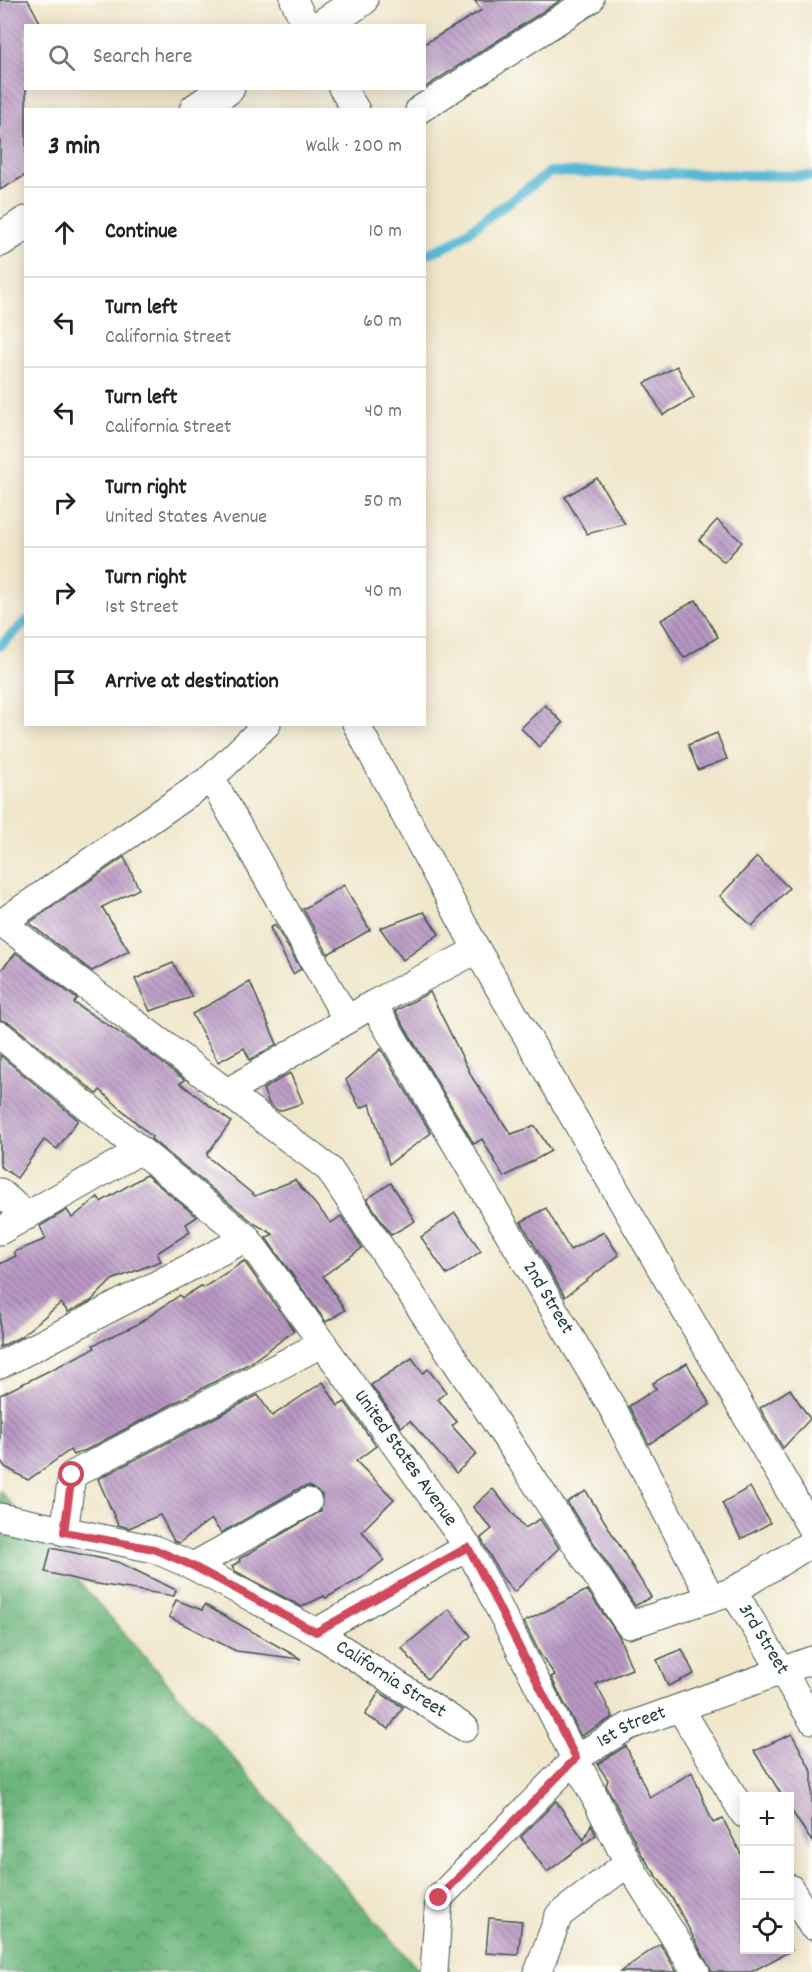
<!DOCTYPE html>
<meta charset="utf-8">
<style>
:root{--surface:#fff;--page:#f6f6f6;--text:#222;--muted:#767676;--line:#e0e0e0}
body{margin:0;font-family:Dekko,sans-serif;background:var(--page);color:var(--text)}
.controls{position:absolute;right:18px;bottom:18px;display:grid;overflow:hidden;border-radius:0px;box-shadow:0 3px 15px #0003}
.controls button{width:54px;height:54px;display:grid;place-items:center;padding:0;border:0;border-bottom:2px solid var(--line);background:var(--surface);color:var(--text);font:30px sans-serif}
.stop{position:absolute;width:18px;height:18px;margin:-14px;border:4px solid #d1495b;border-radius:50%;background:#fff}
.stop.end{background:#d1495b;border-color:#fff;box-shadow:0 2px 6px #0008}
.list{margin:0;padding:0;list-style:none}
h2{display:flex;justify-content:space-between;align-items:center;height:78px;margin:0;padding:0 24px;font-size:26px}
h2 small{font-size:20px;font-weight:400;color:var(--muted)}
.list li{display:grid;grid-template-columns:39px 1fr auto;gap:18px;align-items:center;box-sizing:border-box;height:90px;padding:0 24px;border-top:2px solid var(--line)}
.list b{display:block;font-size:22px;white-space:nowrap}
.list p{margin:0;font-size:20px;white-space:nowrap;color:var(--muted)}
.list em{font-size:20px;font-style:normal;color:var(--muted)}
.icon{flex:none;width:33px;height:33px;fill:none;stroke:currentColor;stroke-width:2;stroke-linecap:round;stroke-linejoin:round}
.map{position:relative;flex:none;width:812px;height:1972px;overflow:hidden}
.search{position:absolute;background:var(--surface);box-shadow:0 3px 15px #0003;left:24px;top:24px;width:402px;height:66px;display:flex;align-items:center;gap:15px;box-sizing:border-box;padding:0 21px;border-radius:0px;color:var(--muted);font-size:22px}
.panel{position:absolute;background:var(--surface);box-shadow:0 3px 15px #0003;left:24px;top:108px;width:402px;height:618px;border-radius:0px}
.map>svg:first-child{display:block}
.forest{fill:url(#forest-crowns);stroke:#467958;stroke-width:1.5}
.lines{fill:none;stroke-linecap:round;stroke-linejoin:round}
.stream{stroke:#56b8d5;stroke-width:10}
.building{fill:url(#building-back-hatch)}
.minor-casing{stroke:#3e564b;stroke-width:29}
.tertiary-casing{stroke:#3e564b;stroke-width:35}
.minor{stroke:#fff;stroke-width:27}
.tertiary{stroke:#fff;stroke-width:33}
.route{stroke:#d1495b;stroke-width:8}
.labels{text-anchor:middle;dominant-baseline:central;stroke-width:4.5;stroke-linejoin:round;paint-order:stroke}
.street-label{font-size:20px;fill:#1f3d34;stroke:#fdfcf7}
</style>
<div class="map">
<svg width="812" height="1972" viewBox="0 0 812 1972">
<defs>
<pattern id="forest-crowns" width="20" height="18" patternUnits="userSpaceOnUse" patternTransform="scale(1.5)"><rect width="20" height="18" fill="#6cb57c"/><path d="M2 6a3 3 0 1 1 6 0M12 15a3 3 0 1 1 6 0" fill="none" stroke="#589466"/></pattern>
<pattern id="building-back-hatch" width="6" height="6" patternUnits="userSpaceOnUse" patternTransform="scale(1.5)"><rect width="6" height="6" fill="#b897c3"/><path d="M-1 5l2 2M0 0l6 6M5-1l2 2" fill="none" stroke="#957c9f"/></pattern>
</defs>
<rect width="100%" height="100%" fill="#fdfcf7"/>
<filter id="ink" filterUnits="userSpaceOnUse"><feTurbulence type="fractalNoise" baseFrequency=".0167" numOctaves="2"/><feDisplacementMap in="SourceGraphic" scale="12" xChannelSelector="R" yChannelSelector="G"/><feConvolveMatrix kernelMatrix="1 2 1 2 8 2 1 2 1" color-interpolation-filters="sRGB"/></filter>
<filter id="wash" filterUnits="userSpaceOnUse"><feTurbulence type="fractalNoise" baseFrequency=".008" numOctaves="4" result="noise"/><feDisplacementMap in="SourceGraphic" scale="24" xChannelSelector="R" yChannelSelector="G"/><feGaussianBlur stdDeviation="1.35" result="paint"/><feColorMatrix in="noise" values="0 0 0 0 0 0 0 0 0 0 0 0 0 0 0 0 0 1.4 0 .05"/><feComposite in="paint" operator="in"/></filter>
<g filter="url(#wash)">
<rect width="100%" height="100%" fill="#f0e6cb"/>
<polygon class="forest" points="0,1491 420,1972 0,1972"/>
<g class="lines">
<g class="stream">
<polyline points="424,255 451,244 550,172 812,176"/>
<polyline points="0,646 26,621"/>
</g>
</g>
<g id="blocks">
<g class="building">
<polygon points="0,0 28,0 42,26 26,26 26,175 0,190"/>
<polygon points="474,0 561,0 424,88 424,44 482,10"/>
<polygon points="677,366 694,398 663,415 645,383"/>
<polygon points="597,478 625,524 587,534 565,497"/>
<polygon points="717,520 742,542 724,562 699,540"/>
<polygon points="696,600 718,637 684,658 661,620"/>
<polygon points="545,705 563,723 539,747 521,728"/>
<polygon points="717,733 727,759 698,770 688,745"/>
<polygon points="124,857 139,889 102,907 129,951 92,971 29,923"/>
<polygon points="757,857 789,888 752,926 720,896"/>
<polygon points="344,885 370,930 328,954 303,909"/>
<polygon points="424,912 439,934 403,960 380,928"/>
<polygon points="275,925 301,969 293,974 270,928"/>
<polygon points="16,953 77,999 74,1003 134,1042 185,1080 180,1083 231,1122 207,1154 208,1157 255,1196 295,1180 331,1223 341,1216 362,1248 323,1276 345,1310 326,1322 266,1238 273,1234 255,1224 151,1139 152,1137 100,1090 97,1094 10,1023 0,1020 0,971"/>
<polygon points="173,963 192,997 150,1011 135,979"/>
<polygon points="250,982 277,1044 250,1060 244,1048 218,1062 192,1014"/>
<polygon points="430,992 473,1079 511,1134 535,1126 551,1151 504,1177 482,1139 474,1144 395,1011"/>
<polygon points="381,1049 431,1133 389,1164 370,1104 360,1108 346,1080"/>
<polygon points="0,1055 78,1120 57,1149 44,1140 17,1178 0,1166"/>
<polygon points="290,1073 303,1103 279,1111 269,1104 263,1089"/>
<polygon points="146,1175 197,1217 186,1224 190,1232 157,1253 161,1261 112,1280 91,1301 68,1312 61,1303 20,1337 0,1347 0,1264 16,1256 14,1252 46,1239 40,1226 67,1210 72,1218 98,1197 101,1202"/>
<polygon points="391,1183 415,1221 391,1235 367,1199"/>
<polygon points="546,1208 570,1250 604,1232 619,1255 565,1297 521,1222"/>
<polygon points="455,1213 481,1251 447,1275 421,1237"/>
<polygon points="244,1261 294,1331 250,1363 86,1450 73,1455 70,1450 28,1480 5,1467 0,1460 0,1395 95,1348 93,1345 136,1325 180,1295 182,1298 201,1286 203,1288"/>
<polygon points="412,1358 423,1373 428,1369 446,1392 438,1399 457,1422 452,1426 477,1454 456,1473 410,1421 401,1427 371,1385"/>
<polygon points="687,1363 710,1405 649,1444 629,1406 656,1389 653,1383"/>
<polygon points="323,1382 338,1406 345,1402 376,1446 356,1461 394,1499 362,1531 384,1560 361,1578 326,1598 324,1596 302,1607 235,1571 232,1566 240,1561 239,1559 321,1511 322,1495 309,1486 300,1488 221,1533 211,1519 179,1543 174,1541 160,1515 129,1528 118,1525 98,1479 258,1395 272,1416"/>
<polygon points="790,1389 810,1419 783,1448 760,1408"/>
<polygon points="750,1487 770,1523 741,1539 722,1503"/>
<polygon points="493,1489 525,1528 540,1519 559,1548 514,1592 501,1576 481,1538 492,1529 473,1507"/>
<polygon points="586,1491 651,1597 635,1606 567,1502"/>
<polygon points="51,1548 118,1562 176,1590 174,1596 91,1583 45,1572"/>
<polygon points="587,1590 619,1636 632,1669 596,1684 613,1717 581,1736 551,1677 555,1675 540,1654 524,1622"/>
<polygon points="176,1600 202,1610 205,1605 301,1659 236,1651 169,1617"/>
<polygon points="449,1609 471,1636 427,1679 402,1648"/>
<polygon points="682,1649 694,1674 668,1686 657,1660"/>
<polygon points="379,1692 403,1707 389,1729 365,1715"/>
<polygon points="792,1734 812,1772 812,1842 789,1807 789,1797 783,1797 754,1751"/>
<polygon points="626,1746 650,1798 692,1772 713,1823 723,1819 744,1860 744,1950 789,1950 789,1945 792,1950 751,1972 712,1972 674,1901 642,1855 606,1785 608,1780 597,1764"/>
<polygon points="556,1801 584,1840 591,1824 596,1835 547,1872 521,1837"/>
<polygon points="489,1918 522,1921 518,1955 486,1953"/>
<polygon points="660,1944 677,1972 620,1972"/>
</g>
</g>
</g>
<g filter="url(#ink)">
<use href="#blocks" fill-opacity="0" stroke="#3e564b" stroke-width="1.5"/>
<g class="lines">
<g class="minor-casing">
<g id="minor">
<polyline points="294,0 306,26"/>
<polyline points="342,88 356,110"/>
<polyline points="419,110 590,0"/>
<polyline points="356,724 477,950 812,1530"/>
<polyline points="211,778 347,1020"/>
<polyline points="1,922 329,1169 629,1625 733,1591 812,1543"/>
<polyline points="0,924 211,778 267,724"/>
<path id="s1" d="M 373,1004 L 613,1409 L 711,1598"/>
<path id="s2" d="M 0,1035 L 247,1238 L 468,1547 L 628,1863 L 696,1972"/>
<polyline points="226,1093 373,1004 477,950"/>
<polyline points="0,1192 27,1216"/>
<polyline points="0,1231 139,1151"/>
<polyline points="0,1365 247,1238"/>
<path id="s3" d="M 0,1517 L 154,1549 L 193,1566 L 316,1632 L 465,1728"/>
<polyline points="64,1532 72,1475 323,1343"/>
<polyline points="193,1566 308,1502"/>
<path id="s4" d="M 733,1591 L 812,1720"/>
<polyline points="316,1632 468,1547"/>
<polyline points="680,1708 744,1814"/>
<polyline points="790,1888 812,1926"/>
<path id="s5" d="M 434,1972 L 439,1898 L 576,1758 L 629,1726 L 812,1660"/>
<polyline points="538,1972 559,1915 628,1863"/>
</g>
</g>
<g class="tertiary-casing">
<g id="tertiary">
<polyline points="322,26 361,0"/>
<polyline points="196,110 228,88"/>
<polyline points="0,240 26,223"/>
</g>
</g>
<use href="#minor" class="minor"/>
<use href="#tertiary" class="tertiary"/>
</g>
</g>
<g class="lines" filter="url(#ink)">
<polyline class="route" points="72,1475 64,1532 154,1549 193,1566 316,1632 468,1547 576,1758 439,1898"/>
</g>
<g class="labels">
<g class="street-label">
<text stroke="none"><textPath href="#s1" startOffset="342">2nd Street</textPath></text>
<text stroke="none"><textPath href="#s2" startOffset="591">United States Avenue</textPath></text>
<text stroke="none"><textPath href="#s4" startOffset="57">3rd Street</textPath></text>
<text stroke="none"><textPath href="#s3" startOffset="428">California Street</textPath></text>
<text stroke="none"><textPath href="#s5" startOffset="334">1st Street</textPath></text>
</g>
</g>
</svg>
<div class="controls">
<button>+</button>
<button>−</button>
<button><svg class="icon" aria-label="locate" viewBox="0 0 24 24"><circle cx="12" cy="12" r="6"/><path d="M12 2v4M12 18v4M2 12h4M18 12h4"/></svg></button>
</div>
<div class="stop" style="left:72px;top:1475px"></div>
<div class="stop end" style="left:439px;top:1898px"></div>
<div class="search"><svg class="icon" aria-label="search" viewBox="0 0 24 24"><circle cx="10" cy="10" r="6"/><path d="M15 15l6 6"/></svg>Search here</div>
<section class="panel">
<h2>3 min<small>Walk · 200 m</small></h2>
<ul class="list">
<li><svg class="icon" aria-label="ahead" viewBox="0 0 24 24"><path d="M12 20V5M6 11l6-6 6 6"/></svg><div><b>Continue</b></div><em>10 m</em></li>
<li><svg class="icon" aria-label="left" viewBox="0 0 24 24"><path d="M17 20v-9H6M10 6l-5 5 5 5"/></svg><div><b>Turn left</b><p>California Street</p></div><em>60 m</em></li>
<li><svg class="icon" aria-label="left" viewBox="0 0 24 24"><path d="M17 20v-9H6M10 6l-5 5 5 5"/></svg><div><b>Turn left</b><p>California Street</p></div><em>40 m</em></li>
<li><svg class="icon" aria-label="right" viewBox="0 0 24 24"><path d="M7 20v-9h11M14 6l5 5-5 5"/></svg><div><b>Turn right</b><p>United States Avenue</p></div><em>50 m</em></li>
<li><svg class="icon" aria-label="right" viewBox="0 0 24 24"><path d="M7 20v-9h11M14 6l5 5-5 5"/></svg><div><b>Turn right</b><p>1st Street</p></div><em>40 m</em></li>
<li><svg class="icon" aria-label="arrive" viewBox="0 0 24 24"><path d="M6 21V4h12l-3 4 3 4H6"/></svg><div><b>Arrive at destination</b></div></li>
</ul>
</section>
</div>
